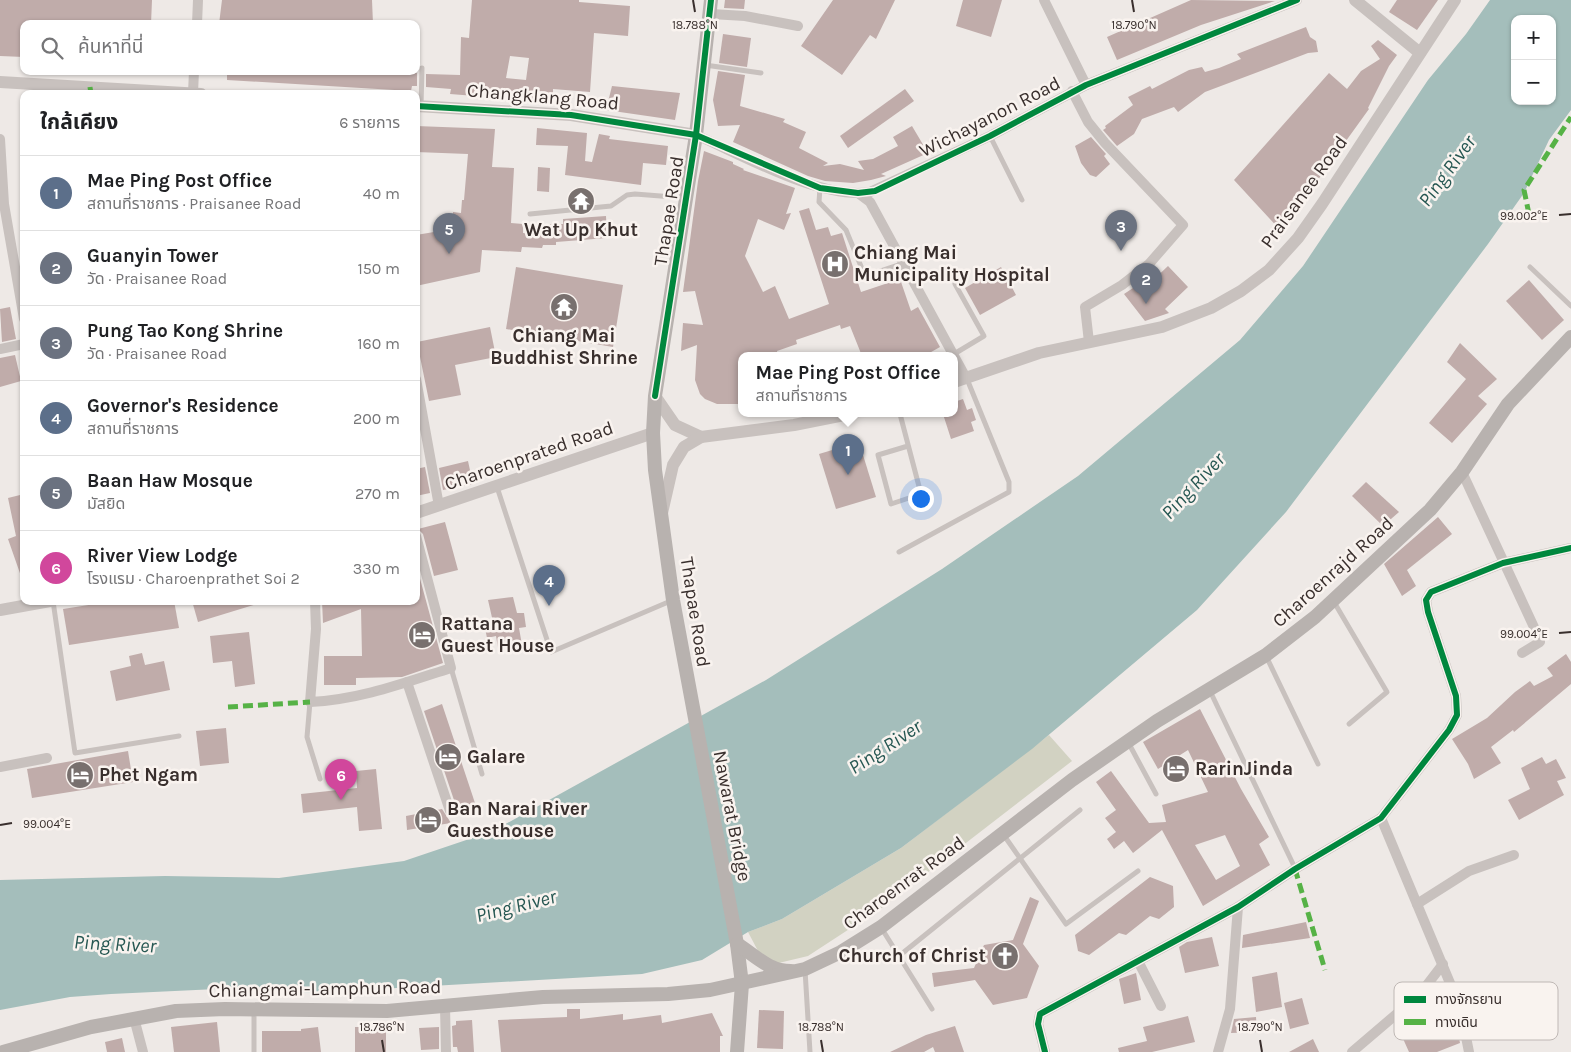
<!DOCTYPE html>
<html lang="th">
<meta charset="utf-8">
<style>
:root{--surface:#fff;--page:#f6f6f6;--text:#202124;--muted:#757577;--line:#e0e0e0;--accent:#78706e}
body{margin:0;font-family:Karla,"Noto Sans Thai",sans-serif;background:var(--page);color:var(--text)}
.controls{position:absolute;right:15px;top:15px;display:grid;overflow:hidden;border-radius:10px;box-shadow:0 1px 4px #0004}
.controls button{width:45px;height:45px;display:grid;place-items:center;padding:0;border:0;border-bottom:1px solid var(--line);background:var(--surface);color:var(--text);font:25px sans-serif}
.you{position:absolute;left:920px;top:498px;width:18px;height:18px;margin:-12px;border:4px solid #fff;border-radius:50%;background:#1a73e8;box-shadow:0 0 0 8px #1a73e833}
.badge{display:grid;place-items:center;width:32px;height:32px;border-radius:50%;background:var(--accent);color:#fff;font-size:16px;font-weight:700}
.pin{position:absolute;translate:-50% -41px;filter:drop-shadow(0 1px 2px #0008)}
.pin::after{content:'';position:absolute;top:26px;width:18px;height:15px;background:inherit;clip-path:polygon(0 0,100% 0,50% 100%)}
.popup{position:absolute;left:738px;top:352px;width:220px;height:65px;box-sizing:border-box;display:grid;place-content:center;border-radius:10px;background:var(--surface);filter:drop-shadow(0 1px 4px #0005);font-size:16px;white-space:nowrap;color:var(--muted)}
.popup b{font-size:19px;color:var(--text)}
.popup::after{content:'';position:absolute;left:50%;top:100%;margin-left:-10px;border:10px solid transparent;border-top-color:var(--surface)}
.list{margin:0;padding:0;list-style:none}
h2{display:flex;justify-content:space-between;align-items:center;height:65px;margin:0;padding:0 20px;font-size:21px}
h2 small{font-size:16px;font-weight:400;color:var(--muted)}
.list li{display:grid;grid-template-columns:32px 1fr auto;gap:15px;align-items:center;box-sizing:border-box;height:75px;padding:0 20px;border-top:1px solid var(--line)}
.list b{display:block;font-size:19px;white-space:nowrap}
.list p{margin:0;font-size:16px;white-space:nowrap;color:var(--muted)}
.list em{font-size:16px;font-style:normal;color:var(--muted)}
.icon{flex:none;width:28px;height:28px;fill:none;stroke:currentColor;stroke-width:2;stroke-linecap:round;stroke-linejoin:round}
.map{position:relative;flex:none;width:1571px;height:1052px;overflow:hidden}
.search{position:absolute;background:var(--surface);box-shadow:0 1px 4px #0004;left:20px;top:20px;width:400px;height:55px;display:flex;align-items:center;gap:12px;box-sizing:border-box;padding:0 18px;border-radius:10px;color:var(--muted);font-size:19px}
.panel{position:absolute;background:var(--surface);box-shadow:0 1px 4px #0004;left:20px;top:90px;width:400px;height:515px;border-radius:10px}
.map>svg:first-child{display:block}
.green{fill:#d2d2c2}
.water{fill:#a4bebb;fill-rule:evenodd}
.building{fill:#c0acaa;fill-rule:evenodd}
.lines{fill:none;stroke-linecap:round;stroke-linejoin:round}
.service{stroke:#c8c1be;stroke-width:5}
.minor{stroke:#c8c1be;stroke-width:10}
.tertiary{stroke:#c8c1be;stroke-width:12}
.secondary{stroke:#b8b2af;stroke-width:14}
.quiet{stroke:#56b246;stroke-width:5;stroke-dasharray:10 5;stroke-linecap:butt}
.cycleway-casing{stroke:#f9f3ef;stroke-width:9}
.cycleway{stroke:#00873e;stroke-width:6}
.ticks{fill:none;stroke:#392f2d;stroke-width:2}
.labels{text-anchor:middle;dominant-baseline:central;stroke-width:5;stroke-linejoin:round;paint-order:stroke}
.street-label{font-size:19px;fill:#392f2d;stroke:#f9f3ef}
.poi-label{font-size:19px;font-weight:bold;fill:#392f2d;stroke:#f9f3ef;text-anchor:start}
.water-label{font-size:20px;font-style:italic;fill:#265752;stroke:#f9f3ef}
.key{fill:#f9f3ef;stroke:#bfb8b5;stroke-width:1}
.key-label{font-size:14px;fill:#392f2d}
.ticks-label{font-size:12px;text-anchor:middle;fill:#392f2d;stroke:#f9f3ef;stroke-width:5;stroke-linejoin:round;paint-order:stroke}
</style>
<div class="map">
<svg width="1571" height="1052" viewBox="0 0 1571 1052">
<rect width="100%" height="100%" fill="#eee9e6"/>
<polygon class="green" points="1049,735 1072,761 883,907 808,956 766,966 748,932 782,919 901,848"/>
<path class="water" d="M 1490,0 L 1571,0 L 1571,110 L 1549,140 L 1524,193 L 1488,244 L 1286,512 L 1197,610 L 1032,749 L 901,848 L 782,919 L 748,932 L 702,960 L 642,974 L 309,993 L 217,989 L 111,994 L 70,997 L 0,1010 L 0,880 L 165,876 L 279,878 L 404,861 L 493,831 L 766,680 L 942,569 L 1078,476 L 1240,340 L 1303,266 L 1428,80 L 1466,34 ZM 1515,19 L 1552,19 L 1552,101 L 1515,101 Z"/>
<g class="building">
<polygon points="0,0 152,0 151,24 24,24 24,57 0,56"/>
<polygon points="222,0 372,0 373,24 219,24"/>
<path d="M 472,0 L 579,0 L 579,2 L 630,6 L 628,36 L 594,33 L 590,92 L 553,89 L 553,93 L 539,91 L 538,101 L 450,94 L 451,89 L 426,87 L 426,74 L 460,75 L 461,37 L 469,38 ZM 510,56 L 529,58 L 526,80 L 506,78 Z"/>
<polygon points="725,0 745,0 744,9 724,8"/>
<polygon points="833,0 895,0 876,39 870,35 842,75 801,46"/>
<polygon points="963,0 1002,0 991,37 956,26"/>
<polygon points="1191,0 1275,1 1201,25 1117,60 1107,37"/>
<polygon points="1397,0 1438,0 1417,30 1389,12"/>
<polygon points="1306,27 1310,37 1316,41 1318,52 1308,53 1205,92 1178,112 1174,107 1142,119 1134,134 1117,146 1103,130 1106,128 1105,126 1133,105 1128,97 1150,86 1152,89 1189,70 1202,67 1205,72 1219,68 1241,59 1237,54"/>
<polygon points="723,34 751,38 747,67 719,63"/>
<polygon points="1378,40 1397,55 1389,66 1368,108 1369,109 1281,231 1234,180 1329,73 1347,89 1361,71 1380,59 1371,46"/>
<polygon points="227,71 417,73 417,86 412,86 411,91 227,80"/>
<polygon points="718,71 745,75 740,106 785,119 783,122 806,132 799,148 828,163 823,166 840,164 864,170 858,161 873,159 898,146 893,137 912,126 928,153 881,174 886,176 871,180 853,183 825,181 808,176 733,142 740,125 718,126 713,100"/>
<polygon points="612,86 680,93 675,120 606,110"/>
<polygon points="905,89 914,101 848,148 840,136"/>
<polygon points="416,126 495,129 492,167 514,168 511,223 523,224 523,233 546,234 546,224 563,224 563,219 606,216 607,238 556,242 556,245 543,245 542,248 522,247 521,252 482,250 480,272 416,286 416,235 452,229 453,212 461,213 462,200 464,200 468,154 416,152"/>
<polygon points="537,128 587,133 585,161 592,162 599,134 610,136 609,139 668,146 666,165 643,163 641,185 565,175 568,146 536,145"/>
<polygon points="1091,137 1106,154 1104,156 1110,164 1096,177 1090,175 1081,163 1075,146"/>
<polygon points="704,151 733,162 733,164 744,169 743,170 795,188 786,214 791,213 784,230 758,219 745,256 763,292 775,286 789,319 829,304 799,211 809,208 816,230 828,227 831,236 842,233 861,292 900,279 911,311 918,307 940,347 924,356 862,356 850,326 841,329 840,325 796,340 797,344 777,351 778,356 742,356 742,404 717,404 705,399 700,394 695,380 697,345 681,351 683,323 703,325 695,291 683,292 698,181"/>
<polygon points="538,167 550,168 549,192 537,191"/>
<polygon points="1168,266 1188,287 1165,309 1169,313 1145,321 1124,294 1142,282 1146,287"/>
<polygon points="516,267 623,285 613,347 506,329"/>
<polygon points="1001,267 1016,295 980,315 965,288"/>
<polygon points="1529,280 1564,320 1542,340 1506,301"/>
<polygon points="10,307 16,339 2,342 0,309"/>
<polygon points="490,327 496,357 455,365 461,395 429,401 417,342"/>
<polygon points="1460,343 1497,379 1478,396 1487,404 1452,443 1429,423 1466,379 1447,362"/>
<polygon points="15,355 21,381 0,387 0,358"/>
<polygon points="963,399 967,410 972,408 976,420 971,422 974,431 951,439 943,414 954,414 954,402"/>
<polygon points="859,442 876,497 836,509 819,454"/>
<polygon points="468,461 473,484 443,490 439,468"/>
<polygon points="425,467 430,493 416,496 416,469"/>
<polygon points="1366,482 1399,512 1383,526 1352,496"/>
<polygon points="24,494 24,579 22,579 8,539 16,536 8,498"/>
<polygon points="1438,517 1452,534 1407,570 1416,586 1402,596 1384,564"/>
<polygon points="445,522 458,570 434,576 423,534 418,529"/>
<polygon points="416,564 443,663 402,677 356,678 356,685 324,685 324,656 362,656 361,609 323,623 322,601 416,601"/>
<polygon points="513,597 517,613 524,613 526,627 519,628 522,645 498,648 496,636 487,638 484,623 493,622 488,600"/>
<polygon points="114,601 174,601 179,628 69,645 63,609"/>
<polygon points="192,601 257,601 257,604 198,622"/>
<polygon points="249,632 255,684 235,687 232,661 213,663 210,636"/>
<polygon points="142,653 145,665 164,661 170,690 116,701 110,671 131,666 129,656"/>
<polygon points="1566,654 1571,662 1571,684 1514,732 1513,730 1491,747 1501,763 1474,779 1468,764 1452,739 1487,718 1515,692 1530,681 1534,686 1553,676 1547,668"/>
<polygon points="442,704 475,803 457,809 424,711"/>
<path d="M 1200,709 L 1241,789 L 1269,837 L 1259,844 L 1270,865 L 1203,906 L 1162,830 L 1133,853 L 1124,841 L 1114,849 L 1107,839 L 1116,832 L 1105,818 L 1116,810 L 1096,782 L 1111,771 L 1149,823 L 1166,822 L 1162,805 L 1208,792 L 1188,750 L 1158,769 L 1143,742 ZM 1225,835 L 1240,866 L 1216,880 L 1195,845 Z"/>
<polygon points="226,728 229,763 200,766 196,731"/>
<polygon points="128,751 133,782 32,798 27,769"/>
<polygon points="1542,757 1546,764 1556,759 1566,778 1557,781 1564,795 1519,820 1508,800 1530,789 1521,768"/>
<polygon points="376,769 382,829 359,831 357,807 303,813 301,794 357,788 356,771"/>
<polygon points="442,809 451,823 407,830 406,816"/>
<polygon points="1150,877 1173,886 1174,907 1159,919 1150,916 1126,935 1119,933 1089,955 1078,951 1075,935"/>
<polygon points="1030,897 1039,901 1023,944 1039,966 1027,998 993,1005 975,980 934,987 932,973 974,968 984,945 1013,940"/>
<polygon points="1306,922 1310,938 1242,948 1243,935"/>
<polygon points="1212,937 1219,966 1185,973 1179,947 1187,942"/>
<polygon points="1277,972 1282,1007 1256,1012 1252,977"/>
<polygon points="1136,973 1141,1000 1124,1004 1119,979"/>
<polygon points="1302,998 1309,1024 1290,1029 1284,1003"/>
<polygon points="567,1009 580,1009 580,1019 623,1014 623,1020 661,1015 662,1023 712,1013 723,1036 720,1036 720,1052 501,1052 498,1020 567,1017"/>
<polygon points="759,1010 784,1011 783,1049 757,1048"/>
<polygon points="1453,1011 1460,1043 1437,1052 1409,1052 1396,1023 1409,1017 1415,1030 1442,1022 1440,1015"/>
<polygon points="1188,1016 1195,1042 1152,1052 1119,1052 1118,1048 1147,1041 1143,1027"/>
<polygon points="1256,1017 1257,1032 1231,1033 1234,1019"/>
<polygon points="472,1020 474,1052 458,1052 457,1047 453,1047 452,1026 456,1025 456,1021"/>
<polygon points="217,1022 220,1052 174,1052 171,1027"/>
<polygon points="955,1026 964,1052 935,1052 933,1047 924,1052 890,1052 926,1035"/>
<polygon points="318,1027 321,1052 262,1052 262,1031 301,1031 301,1029"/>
<rect x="355" y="1027" width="31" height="25"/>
<polygon points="439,1027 439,1049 421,1050 419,1028"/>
<polygon points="122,1038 125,1052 107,1052 105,1042"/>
<polygon points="1313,1039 1319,1052 1289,1052"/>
</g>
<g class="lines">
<g class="service">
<polyline points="705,65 761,73"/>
<polyline points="421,106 422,68"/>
<polyline points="990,136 1022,200"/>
<polyline points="820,188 819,202 846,230 865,276 904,263"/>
<polyline points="530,214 611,206 627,195 635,194 686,198"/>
<polyline points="1530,267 1571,306"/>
<polyline points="954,354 984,336 955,284"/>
<polyline points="900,414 921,494 891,504 878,455 908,446"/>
<polyline points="497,487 551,652 673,600"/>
<polyline points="899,552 1009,492 1009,482 967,379"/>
<polyline points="53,601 75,753 179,736"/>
<polyline points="1334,602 1387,692 1349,724"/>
<polyline points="1266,656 1318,764"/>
<polyline points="451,668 482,774"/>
<polyline points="1210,691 1295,868"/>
<polyline points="310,702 307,737 320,779"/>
<polyline points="1128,742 1156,794"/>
<polyline points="1003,834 1066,924 1138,871"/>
<polyline points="882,929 932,1009"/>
<polyline points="899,956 1080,810"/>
<polyline points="805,970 810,1052"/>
<polyline points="254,1052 254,1010"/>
</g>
<g class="minor">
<polyline points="1044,0 1086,85"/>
<polyline points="711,14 745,16 798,26"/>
<polyline points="197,24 198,0"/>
<polyline points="1072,91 1088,122 1105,143 1183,225 1149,264 1122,285 1085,307 1089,342"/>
<polyline points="193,93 194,71"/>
<path d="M 696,135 C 742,155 820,200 870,192 L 990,136 L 1086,85 L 1297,0"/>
<polyline points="0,139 4,204 24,319"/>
<polyline points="858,193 870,202 966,378"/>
<polyline points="0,349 24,344"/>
<polyline points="416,379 439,506"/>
<polyline points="1462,472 1539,638 1540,642 1522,653"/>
<path d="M 315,601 L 316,629 L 310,702 C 359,700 404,683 451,668 L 416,536"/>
<polyline points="407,682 450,811"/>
<polyline points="0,767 47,758"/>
<polyline points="1381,818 1460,1007 1469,1052"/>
<polyline points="1417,904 1469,871 1514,855"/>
<polyline points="1138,961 1161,1006"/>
<polyline points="445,1006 446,1052"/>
<polyline points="1460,1007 1513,990"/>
<polyline points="134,1018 143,1052"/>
<polyline points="1045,1052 1038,1024 1040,1014 1238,907 1295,869 1381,818 1449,730 1457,715 1456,696 1428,612 1426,600 1431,592 1503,563 1571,548"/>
<polyline points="1218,1052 1230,1009 1238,907"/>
<polyline points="1352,1052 1420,994 1443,964"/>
</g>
<g class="tertiary">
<polyline points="1355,0 1420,53"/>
<polyline points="0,82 201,94"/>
<polyline points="416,106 571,115 696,135"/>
<polyline points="954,382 1039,353 1162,327 1211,308 1241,291 1269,270 1298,238 1322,204 1455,0"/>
<polyline points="655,396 675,425 701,437"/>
<polyline points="416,513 653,433"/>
<polyline points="662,513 673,465 684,447 701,437 794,425 849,414"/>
<polyline points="0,610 50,601"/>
</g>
<g class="secondary">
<polyline points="711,0 696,135 655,396 653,433 655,470 673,600 737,944 742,984 737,1052"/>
<path d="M 737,944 C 755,955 768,971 791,971"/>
<polyline points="3,1052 91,1027 176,1011 225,1009 387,1011 543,997 668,994 710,990 805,969 841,952 881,927 1072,780 1157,721 1266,655 1315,617 1430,510 1462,472 1508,404 1571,337"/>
</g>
<g class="quiet">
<polyline points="90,87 91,94"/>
<polyline points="1529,214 1524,190 1571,117"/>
<polyline points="228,707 310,702"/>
<polyline points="1295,869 1325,970"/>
</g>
<g class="cycleway-casing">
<g id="cycleway">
<polyline points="416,106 571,115 696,135 820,188 858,193 875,191 990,136 1086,85 1297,0"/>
<polyline points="655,396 696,135 711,0"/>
<polyline points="1045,1052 1038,1024 1040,1014 1238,907 1295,869 1381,818 1449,730 1457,715 1456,696 1428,612 1426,600 1431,592 1503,563 1571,548"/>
</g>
</g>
<use href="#cycleway" class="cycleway"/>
</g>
<path class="ticks" d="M 693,0 L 695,12M 1132,0 L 1134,12M 1559,215 L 1571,214M 1559,633 L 1571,632M 0,825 L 12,823M 382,1040 L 384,1052M 821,1040 L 823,1052M 1260,1040 L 1262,1052"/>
<defs>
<g id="temple-disc" transform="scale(1.4375)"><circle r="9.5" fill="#78706e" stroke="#f9f3ef"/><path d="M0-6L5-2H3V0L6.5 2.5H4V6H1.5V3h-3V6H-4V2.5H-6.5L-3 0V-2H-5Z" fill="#fff"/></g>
<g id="hospital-disc" transform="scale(1.4375)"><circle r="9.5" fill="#78706e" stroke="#f9f3ef"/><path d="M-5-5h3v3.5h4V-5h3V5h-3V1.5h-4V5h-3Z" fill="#fff"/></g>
<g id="hotel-disc" transform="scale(1.4375)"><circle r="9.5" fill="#78706e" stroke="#f9f3ef"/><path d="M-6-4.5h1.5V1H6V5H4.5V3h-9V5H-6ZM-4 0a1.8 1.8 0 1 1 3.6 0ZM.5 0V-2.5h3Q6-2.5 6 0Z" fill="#fff"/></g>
<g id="church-disc" transform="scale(1.4375)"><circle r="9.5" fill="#78706e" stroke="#f9f3ef"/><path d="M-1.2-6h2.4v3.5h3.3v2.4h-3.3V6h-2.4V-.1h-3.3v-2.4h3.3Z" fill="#fff"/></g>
</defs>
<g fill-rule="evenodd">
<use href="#temple-disc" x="581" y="201"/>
<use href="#hospital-disc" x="835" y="264"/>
<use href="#temple-disc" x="564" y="307"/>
<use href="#hotel-disc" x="422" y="635"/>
<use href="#hotel-disc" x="448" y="757"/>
<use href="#hotel-disc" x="1176" y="769"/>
<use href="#hotel-disc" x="80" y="775"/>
<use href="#hotel-disc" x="428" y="820"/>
<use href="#church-disc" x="1005" y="956"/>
</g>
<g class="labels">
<g class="street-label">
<text transform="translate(543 97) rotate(5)">Changklang Road</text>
<text transform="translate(990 117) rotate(-27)">Wichayanon Road</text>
<text transform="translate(1304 192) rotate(-54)">Praisanee Road</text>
<text transform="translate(669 211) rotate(-81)">Thapae Road</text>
<text transform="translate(529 456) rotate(-19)">Charoenprated Road</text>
<text transform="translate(1333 572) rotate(-42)">Charoenrajd Road</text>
<text transform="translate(695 612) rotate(81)">Thapae Road</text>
<text transform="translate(732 816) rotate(79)">Nawarat Bridge</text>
<text transform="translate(904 883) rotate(-36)">Charoenrat Road</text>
<text transform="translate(325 989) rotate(-1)">Chiangmai-Lamphun Road</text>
</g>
<g class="poi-label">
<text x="581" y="230" text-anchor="middle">Wat Up Khut</text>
<text x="854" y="253">Chiang Mai<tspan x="854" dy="22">Municipality Hospital</tspan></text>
<text x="564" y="336" text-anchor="middle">Chiang Mai<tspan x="564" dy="22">Buddhist Shrine</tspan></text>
<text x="441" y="624">Rattana<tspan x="441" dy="22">Guest House</tspan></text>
<text x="467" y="757">Galare</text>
<text x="1195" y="769">RarinJinda</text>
<text x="99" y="775">Phet Ngam</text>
<text x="447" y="809">Ban Narai River<tspan x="447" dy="22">Guesthouse</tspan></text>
<text x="986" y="956" text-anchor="end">Church of Christ</text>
</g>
<g class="water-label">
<text transform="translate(1447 171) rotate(-54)">Ping River</text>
<text transform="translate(1193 486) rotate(-47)">Ping River</text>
<text transform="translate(885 747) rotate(-33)">Ping River</text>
<text transform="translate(516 906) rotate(-14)">Ping River</text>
<text transform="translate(115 944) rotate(3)">Ping River</text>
</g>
</g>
<rect x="1394" y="982" width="164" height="58" rx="8" class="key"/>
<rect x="1404" y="996" width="22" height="7" fill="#00873e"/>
<rect x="1404" y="1019" width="22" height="6" fill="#56b246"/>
<g class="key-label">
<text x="1435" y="1004">ทางจักรยาน</text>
<text x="1435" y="1027">ทางเดิน</text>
</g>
<g class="ticks-label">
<text x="695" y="29">18.788°N</text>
<text x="1134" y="29">18.790°N</text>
<text x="1524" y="220">99.002°E</text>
<text x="1524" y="638">99.004°E</text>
<text x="47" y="828">99.004°E</text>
<text x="382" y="1031">18.786°N</text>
<text x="821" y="1031">18.788°N</text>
<text x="1260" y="1031">18.790°N</text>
</g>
</svg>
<div class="controls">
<button>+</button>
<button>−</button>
</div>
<div class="you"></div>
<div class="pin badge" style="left:848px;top:475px;background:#5c6f8a">1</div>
<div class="popup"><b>Mae Ping Post Office</b>สถานที่ราชการ</div>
<div class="pin badge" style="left:1146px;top:304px;background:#6b7280">2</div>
<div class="pin badge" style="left:1121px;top:251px;background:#6b7280">3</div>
<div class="pin badge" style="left:549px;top:606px;background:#5c6f8a">4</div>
<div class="pin badge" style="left:449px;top:254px;background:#6b7280">5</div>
<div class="pin badge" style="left:341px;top:800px;background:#d1479c">6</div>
<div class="search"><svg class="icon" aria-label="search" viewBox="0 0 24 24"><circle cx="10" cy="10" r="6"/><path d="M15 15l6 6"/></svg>ค้นหาที่นี่</div>
<section class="panel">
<h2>ใกล้เคียง<small>6 รายการ</small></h2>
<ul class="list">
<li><span class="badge" style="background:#5c6f8a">1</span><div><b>Mae Ping Post Office</b><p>สถานที่ราชการ · Praisanee Road</p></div><em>40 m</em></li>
<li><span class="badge" style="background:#6b7280">2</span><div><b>Guanyin Tower</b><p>วัด · Praisanee Road</p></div><em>150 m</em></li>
<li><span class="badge" style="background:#6b7280">3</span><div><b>Pung Tao Kong Shrine</b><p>วัด · Praisanee Road</p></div><em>160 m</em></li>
<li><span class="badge" style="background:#5c6f8a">4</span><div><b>Governor's Residence</b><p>สถานที่ราชการ</p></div><em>200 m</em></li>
<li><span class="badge" style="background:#6b7280">5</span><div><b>Baan Haw Mosque</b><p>มัสยิด</p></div><em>270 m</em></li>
<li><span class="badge" style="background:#d1479c">6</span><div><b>River View Lodge</b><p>โรงแรม · Charoenprathet Soi 2</p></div><em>330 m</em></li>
</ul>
</section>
</div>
